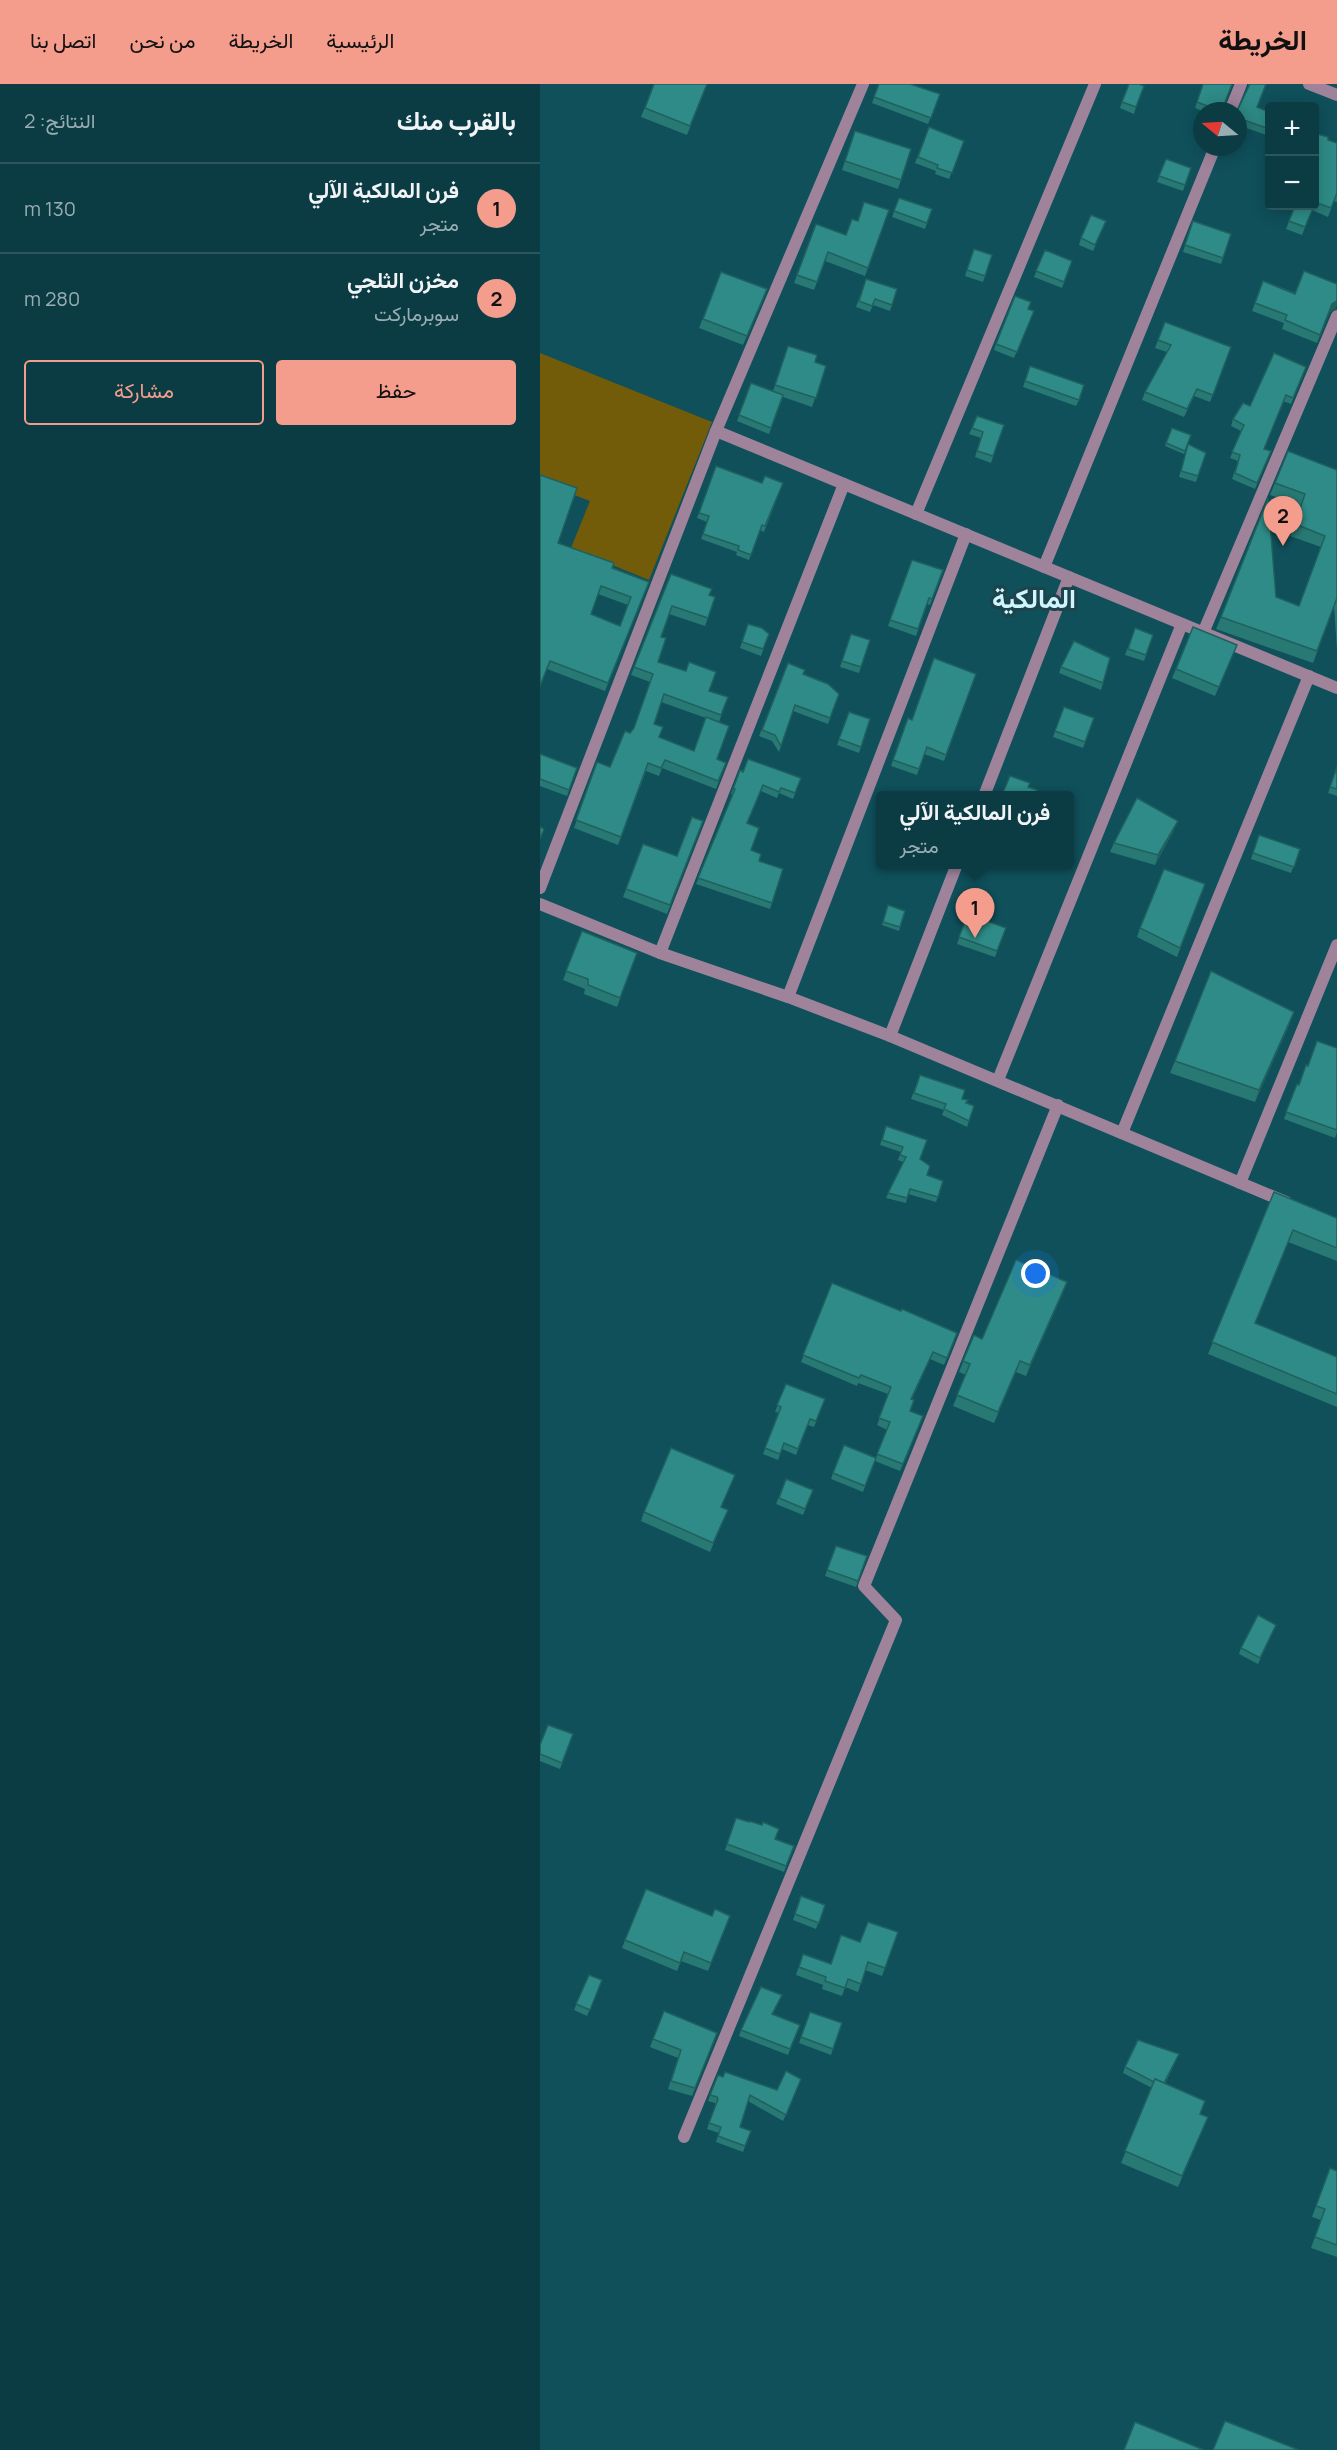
<!DOCTYPE html>
<html lang="ar">
<meta charset="utf-8">
<style>
:root{--surface:#0b3c44;--page:#14434b;--text:#f1f3f6;--muted:#9aadb2;--line:#2b565d;--accent:#f49d8c}
body{margin:0;font-family:Manrope,Vazirmatn,sans-serif;background:var(--page);color:var(--text);direction:rtl}
.controls{position:absolute;right:18px;top:18px;display:grid;overflow:hidden;border-radius:6px;box-shadow:0 3px 15px #0003}
.controls button{width:54px;height:54px;display:grid;place-items:center;padding:0;border:0;border-bottom:2px solid var(--line);background:var(--surface);color:var(--text);font:30px sans-serif}
.compass{position:absolute;left:653px;top:18px;width:54px;height:54px;border-radius:50%;background:var(--surface);box-shadow:0 3px 15px #0003;rotate:288deg}
.you{position:absolute;left:496px;top:1190px;width:21px;height:21px;margin:-15px;border:4px solid #fff;border-radius:50%;background:#1a73e8;box-shadow:0 0 0 9px #1a73e833}
.badge{display:grid;place-items:center;width:39px;height:39px;border-radius:50%;background:var(--accent);color:#111;font-size:20px;font-weight:700}
.pin{position:absolute;translate:-50% -50px;filter:drop-shadow(0 2px 3px #0008)}
.pin::after{content:'';position:absolute;top:32px;width:21px;height:18px;background:inherit;clip-path:polygon(0 0,100% 0,50% 100%)}
.popup{position:absolute;left:336px;top:707px;width:198px;height:78px;box-sizing:border-box;display:grid;place-content:center;border-radius:6px;background:var(--surface);filter:drop-shadow(0 2px 4px #0005);font-size:20px;white-space:nowrap;color:var(--muted)}
.popup b{font-size:22px;color:var(--text)}
.popup::after{content:'';position:absolute;left:50%;top:100%;margin-left:-12px;border:12px solid transparent;border-top-color:var(--surface)}
.list{margin:0;padding:0;list-style:none}
h2{display:flex;justify-content:space-between;align-items:center;height:78px;margin:0;padding:0 24px;font-size:26px}
h2 small{font-size:20px;font-weight:400;color:var(--muted)}
.list li{display:grid;grid-template-columns:39px 1fr auto;gap:18px;align-items:center;box-sizing:border-box;height:90px;padding:0 24px;border-top:2px solid var(--line)}
.list b{display:block;font-size:22px;white-space:nowrap}
.list p{margin:0;font-size:20px;white-space:nowrap;color:var(--muted)}
.list em{font-size:20px;font-style:normal;color:var(--muted)}
.actions{display:flex;gap:12px;padding:18px 24px}
.actions a{flex:1;padding:14px 0;border:2px solid var(--accent);border-radius:6px;text-align:center;font-size:21px;color:var(--accent)}
.actions .main{background:var(--accent);color:#111}
.map{position:relative;flex:none;width:797px;height:2366px;overflow:hidden;direction:ltr}
header{display:flex;align-items:center;gap:36px;box-sizing:border-box;height:84px;padding:0 30px;background:var(--accent);color:#111}
header strong{font-size:28px}
nav{display:flex;gap:33px;margin-inline-start:auto;font-size:21px}
main{display:flex}
aside{flex:1;background:var(--surface)}
.map>svg:first-child{display:block}
.green{fill:#725c0a}
.lines{fill:none;stroke-linecap:round;stroke-linejoin:round}
.minor{stroke:#9f839b;stroke-width:12}
.wall{fill:#287874;fill-rule:evenodd}
.shaded-wall{fill:#20615e}
.building{fill:#2e8b87;stroke:#20615e;stroke-width:1.5;fill-rule:evenodd}
.labels{text-anchor:middle;dominant-baseline:central;stroke-width:6;stroke-linejoin:round;paint-order:stroke}
.district-label{font-size:27px;font-weight:bold;fill:#cef6ff;stroke:#1f434a}
</style>
<header>
<strong>الخريطة</strong>
<nav><a>الرئيسية</a><a>الخريطة</a><a>من نحن</a><a>اتصل بنا</a></nav>
</header>
<main>
<div class="map">
<svg width="797" height="2366" viewBox="0 0 797 2366">
<rect width="100%" height="100%" fill="#0f505b"/>
<polygon class="green" points="0,269 172,338 109,496 31,464 50,417 0,398"/>
<g class="lines">
<g class="minor">
<polyline points="769,0 797,11"/>
<polyline points="690,27 701,0"/>
<polyline points="176,347 797,604"/>
<polyline points="376,430 555,0"/>
<polyline points="504,483 675,63"/>
<polyline points="663,549 797,232"/>
<polyline points="444,712 529,493"/>
<polyline points="0,804 176,347 323,0"/>
<polyline points="0,820 120,869 248,913 350,952 746,1118"/>
<polyline points="120,869 304,400"/>
<polyline points="248,913 426,450"/>
<polyline points="350,952 417,780"/>
<polyline points="458,996 642,540"/>
<polyline points="582,1049 769,592"/>
<polyline points="700,1099 797,861"/>
<polyline points="144,2053 356,1536 324,1502 518,1021"/>
</g>
</g>
<g class="wall">
<polygon points="114,0 167,0 147,51 101,33"/>
<polygon points="339,0 400,10 388,40 332,19"/>
<polygon points="663,0 688,27 662,27 655,24"/>
<polygon points="708,0 726,0 717,23 729,28 729,52 698,41 698,27 709,2"/>
<polygon points="582,18 596,23 594,30 580,24"/>
<polygon points="389,43 424,57 409,95 395,90 396,87 375,79"/>
<polygon points="315,47 371,65 358,105 302,86"/>
<polygon points="774,49 788,56 797,59 797,118 794,117 788,133 772,126 762,151 746,145 755,122 774,122"/>
<polygon points="626,75 645,101 643,107 617,98"/>
<polygon points="359,114 392,125 385,145 352,133"/>
<polygon points="349,126 325,192 285,177 274,206 254,199 276,140 306,151 318,137"/>
<polygon points="566,137 553,167 539,161 541,154"/>
<polygon points="653,137 691,150 681,180 643,168"/>
<polygon points="434,165 452,171 443,198 425,192"/>
<polygon points="505,166 532,177 522,204 494,193"/>
<polygon points="181,188 223,214 203,261 159,244"/>
<polygon points="326,195 357,205 350,227 333,221 330,228 316,223"/>
<polygon points="723,197 796,224 789,229 777,259 742,245 744,239 712,227"/>
<polygon points="488,225 494,227 474,274 454,266 456,260"/>
<polygon points="625,238 691,263 670,318 654,312 644,333 602,316 605,308 627,268 615,264"/>
<polygon points="248,262 275,278 286,282 272,323 243,313 229,350 197,337 211,299 233,307"/>
<polygon points="766,283 751,320 743,317 724,365 731,367 715,405 692,395 698,377 690,374 701,347 691,342 693,335"/>
<polygon points="485,297 539,316 536,322 483,303"/>
<polygon points="464,341 451,379 435,373 441,354 429,350 432,344"/>
<polygon points="632,344 651,351 644,370 625,362"/>
<polygon points="648,360 666,369 656,398 639,393"/>
<polygon points="176,382 222,399 243,399 224,448 220,446 209,476 196,471 197,468 161,455 167,438 157,434"/>
<polygon points="797,386 797,566 794,523 773,579 676,545 681,533 736,513 759,522 781,463 750,452 761,422 730,411 735,399"/>
<path d="M 18,459 L 72,484 L 109,498 L 65,607 L 7,585 ZM 58,510 L 88,521 L 80,542 L 51,530 Z"/>
<polygon points="372,476 403,486 390,521 387,520 376,552 348,542"/>
<path d="M 131,490 L 169,511 L 175,513 L 165,542 L 129,530 L 121,553 L 118,578 L 169,607 L 188,613 L 179,638 L 177,675 L 186,679 L 176,705 L 122,684 L 119,692 L 106,687 L 78,761 L 34,744 L 57,678 L 70,683 L 94,644 L 110,598 L 91,591 ZM 121,618 L 166,634 L 154,667 L 119,653 L 114,640 Z"/>
<polygon points="208,540 229,550 221,572 200,564"/>
<polygon points="595,544 613,551 604,577 585,571"/>
<polygon points="311,550 321,583 319,589 300,583"/>
<polygon points="693,570 675,612 632,594 636,585"/>
<polygon points="248,579 263,590 299,610 288,640 253,627 239,668 232,657 219,652"/>
<polygon points="521,583 563,599 561,606 519,589"/>
<polygon points="436,590 404,677 384,670 377,691 351,682 368,634 372,636"/>
<polygon points="524,623 554,634 543,664 513,653"/>
<polygon points="309,628 330,635 319,669 297,661"/>
<polygon points="0,670 37,684 27,712 0,702"/>
<polygon points="797,683 797,712 788,709"/>
<polygon points="200,686 261,694 253,715 239,709 237,714 221,707 207,740 211,766 219,777 232,819 230,825 156,800 193,711 191,710"/>
<polygon points="163,737 127,830 83,813 103,760 137,772"/>
<polygon points="634,746 615,781 570,768 574,759"/>
<polygon points="719,751 760,765 751,789 711,775"/>
<polygon points="473,780 495,780 494,784 486,781 485,785"/>
<polygon points="665,800 637,873 597,853 600,844"/>
<polygon points="348,821 365,827 359,847 342,841"/>
<polygon points="428,830 466,844 455,873 417,860"/>
<polygon points="42,847 97,869 77,923 44,910 45,905 23,896"/>
<polygon points="750,939 715,1018 630,989 635,977"/>
<polygon points="797,964 797,1048 795,1054 744,1035 757,1000 759,1001 768,982"/>
<polygon points="380,991 422,1015 426,1019 434,1022 427,1043 402,1031 404,1026 371,1015"/>
<polygon points="346,1042 380,1075 387,1091 403,1097 396,1118 368,1110 366,1119 346,1114 363,1078 358,1076 361,1068 340,1061"/>
<polygon points="734,1108 797,1134 797,1177 748,1158 715,1240 797,1273 797,1323 668,1270"/>
<polygon points="292,1199 361,1227 417,1249 404,1281 390,1275 372,1315 370,1327 383,1332 360,1387 335,1377 323,1408 291,1395 293,1389 336,1374 347,1346 337,1341 348,1310 318,1299 317,1302 261,1278"/>
<polygon points="523,1209 486,1292 476,1288 454,1339 413,1322 426,1291 419,1288 434,1251 442,1255"/>
<polygon points="246,1300 285,1315 274,1343 268,1341 256,1371 242,1365 238,1376 223,1370 239,1329 235,1328"/>
<polygon points="246,1395 273,1406 263,1431 236,1420"/>
<polygon points="181,1423 188,1426 170,1468 101,1437 104,1428"/>
<polygon points="296,1462 327,1472 316,1503 285,1492"/>
<polygon points="736,1541 718,1580 699,1570 701,1564"/>
<polygon points="33,1650 20,1685 0,1677 0,1661"/>
<polygon points="196,1734 235,1755 254,1762 244,1788 185,1766"/>
<polygon points="261,1812 285,1821 276,1845 253,1836"/>
<polygon points="172,1832 190,1832 168,1887 141,1877 137,1887 82,1864 85,1856"/>
<polygon points="358,1848 342,1892 325,1886 318,1908 305,1903 302,1912 282,1905 283,1901 256,1891 263,1870 291,1880 320,1858"/>
<polygon points="49,1891 62,1896 47,1932 34,1926"/>
<polygon points="242,1911 233,1930 260,1941 248,1971 199,1952 201,1946"/>
<polygon points="124,1927 177,1949 152,2012 128,2005 138,1974 110,1963"/>
<polygon points="270,1928 302,1939 291,1971 259,1959"/>
<polygon points="639,1970 625,2000 660,2030 663,2044 638,2103 581,2079 612,2004 583,1989 585,1983"/>
<polygon points="178,1991 237,2006 259,2001 243,2037 208,2017 200,2043 211,2047 203,2068 176,2058 179,2049 167,2045 175,2022 175,2019 168,2017"/>
<polygon points="790,2084 797,2087 797,2173 771,2164 781,2136 772,2133"/>
</g>
<g class="shaded-wall">
<polygon points="797,217 797,221 796,224 789,229 777,259 792,220"/>
<polygon points="638,737 634,746 615,781 618,771"/>
<polygon points="754,928 750,939 715,1018 719,1006"/>
<polygon points="527,1198 523,1209 486,1292 490,1281"/>
</g>
<g class="building">
<polygon points="114,0 167,0 150,42 105,24"/>
<polygon points="339,0 370,0 400,10 391,34 334,13"/>
<polygon points="589,0 599,0 604,2 596,23 582,18"/>
<polygon points="663,0 692,0 684,21 688,27 680,27 657,18"/>
<polygon points="710,0 726,0 717,23 729,28 729,45 698,34 698,27 697,27"/>
<polygon points="389,43 424,57 412,89 397,84 398,81 378,73"/>
<polygon points="315,47 371,65 361,96 305,77"/>
<polygon points="774,49 788,53 788,56 797,59 797,109 791,124 775,118 774,119"/>
<polygon points="626,75 651,84 645,101 619,92"/>
<polygon points="359,114 392,125 387,139 354,127"/>
<polygon points="324,118 349,126 328,184 288,168 277,198 257,191 276,140 306,151 312,135 318,137"/>
<polygon points="755,122 774,122 765,143 749,137"/>
<polygon points="551,131 566,137 555,161 541,154"/>
<polygon points="653,137 691,150 683,174 645,161"/>
<polygon points="434,165 452,171 445,192 427,186"/>
<polygon points="505,166 532,177 524,198 496,187"/>
<polygon points="764,187 797,200 797,217 792,220 780,251 745,236 747,231 715,219 723,197 755,210"/>
<polygon points="181,188 227,205 207,252 163,235"/>
<polygon points="326,195 357,205 352,221 335,215 332,222 319,217"/>
<polygon points="475,212 491,218 488,225 494,227 477,268 456,260"/>
<polygon points="625,238 691,263 673,311 657,305 647,325 605,308 631,261 618,256"/>
<polygon points="248,262 277,271 275,278 286,282 276,314 235,301"/>
<polygon points="734,269 766,283 753,314 746,311 724,365 731,367 717,399 695,389 700,371 692,368 704,341 693,335 703,319 710,322"/>
<polygon points="490,282 544,301 539,316 485,297"/>
<polygon points="211,299 243,311 231,344 199,331"/>
<polygon points="437,332 464,341 453,372 437,367 443,348 432,344"/>
<polygon points="632,344 651,351 645,367 626,359"/>
<polygon points="648,360 666,369 658,392 641,387"/>
<polygon points="748,367 797,386 797,514 777,567 681,533 728,414 736,513 759,522 785,452 755,440 765,410 735,399"/>
<polygon points="176,382 222,399 225,392 243,399 225,442 222,441 211,471 198,466 199,462 163,450 169,432 159,429"/>
<path d="M 0,391 L 37,404 L 18,459 L 74,479 L 72,484 L 109,498 L 68,599 L 10,577 L 0,602 ZM 61,502 L 91,513 L 80,542 L 51,530 Z"/>
<polygon points="372,476 403,486 392,515 389,514 378,545 350,536"/>
<polygon points="131,490 172,505 169,511 175,513 168,534 132,522 121,553 126,554 118,578 146,587 149,578 176,588 169,607 188,613 181,631 124,610 114,640 123,643 119,653 154,667 166,633 189,642 177,675 186,679 178,697 125,676 121,684 108,679 81,753 36,736 57,678 70,683 85,647 90,649 94,644 113,590 94,583"/>
<polygon points="208,540 222,544 229,550 223,565 202,558"/>
<polygon points="653,543 697,561 679,603 636,585"/>
<polygon points="595,544 613,551 606,571 588,565"/>
<polygon points="311,550 330,556 321,583 302,577"/>
<polygon points="534,557 570,574 563,599 521,583"/>
<polygon points="394,574 436,590 406,671 387,663 379,685 353,676 368,634 372,636"/>
<polygon points="248,579 265,586 263,590 288,600 299,610 290,634 255,621 241,662 235,651 222,646"/>
<polygon points="524,623 554,634 545,658 515,647"/>
<polygon points="309,628 330,635 321,663 299,655"/>
<polygon points="0,670 37,684 29,706 0,695"/>
<polygon points="208,675 261,694 255,709 241,704 239,708 223,701 207,739 219,744 211,766 221,770 219,777 243,785 232,819 158,794 195,705 193,705 200,686 203,688"/>
<polygon points="797,683 797,705 790,703"/>
<polygon points="470,692 490,699 488,703 497,706 495,711 462,711"/>
<polygon points="597,714 638,737 618,771 574,759"/>
<polygon points="152,733 163,737 130,821 86,805 103,760 137,772"/>
<polygon points="0,743 4,745 0,755"/>
<polygon points="719,751 760,765 754,783 713,769"/>
<polygon points="624,785 665,800 640,864 600,844"/>
<polygon points="348,821 365,827 360,843 343,838"/>
<polygon points="428,830 466,844 457,867 419,853"/>
<polygon points="42,847 97,869 80,914 48,901 48,895 26,887"/>
<polygon points="671,887 754,928 719,1006 635,977"/>
<polygon points="777,957 797,964 797,1046 746,1028 757,1000 759,1001 766,981 768,982"/>
<polygon points="380,991 425,1006 422,1015 428,1016 426,1019 434,1022 429,1037 404,1025 406,1020 374,1009"/>
<polygon points="346,1042 387,1056 380,1075 390,1082 387,1091 403,1097 398,1113 370,1105 367,1114 348,1109 366,1073 360,1071 363,1063 342,1056"/>
<polygon points="734,1108 797,1134 797,1164 753,1146 715,1239 797,1273 797,1310 672,1258"/>
<polygon points="476,1176 527,1198 490,1281 480,1277 458,1328 417,1311 430,1280 423,1277 434,1251 442,1255"/>
<polygon points="292,1199 361,1227 362,1225 417,1249 407,1274 393,1268 371,1315 374,1316 370,1327 383,1332 363,1380 337,1370 350,1338 339,1334 351,1303 321,1291 319,1294 263,1271"/>
<polygon points="246,1300 285,1315 276,1337 270,1335 258,1365 244,1359 240,1370 225,1364 241,1323 237,1321"/>
<polygon points="304,1361 336,1374 325,1402 293,1389"/>
<polygon points="131,1364 195,1391 181,1423 188,1426 173,1459 104,1428"/>
<polygon points="246,1395 273,1406 265,1425 239,1414"/>
<polygon points="296,1462 327,1472 318,1497 287,1486"/>
<polygon points="718,1531 736,1541 720,1574 701,1564"/>
<polygon points="8,1641 33,1650 22,1679 0,1670 0,1661"/>
<polygon points="196,1734 209,1738 209,1737 222,1741 223,1738 239,1745 235,1755 254,1762 246,1782 187,1760"/>
<polygon points="106,1805 172,1832 175,1825 190,1832 171,1879 144,1868 140,1879 85,1856"/>
<polygon points="261,1812 285,1821 279,1839 255,1830"/>
<polygon points="328,1838 358,1848 345,1884 328,1878 321,1900 308,1895 305,1904 285,1897 286,1893 259,1883 263,1870 291,1880 301,1851 320,1858"/>
<polygon points="49,1891 62,1896 50,1926 36,1920"/>
<polygon points="221,1903 242,1911 232,1930 260,1941 250,1965 201,1946"/>
<polygon points="124,1927 177,1949 155,2004 131,1997 141,1966 113,1955"/>
<polygon points="270,1928 302,1939 293,1965 261,1953"/>
<polygon points="598,1956 639,1970 624,1999 615,1995 614,1998 585,1983"/>
<polygon points="246,1987 261,1995 246,2031 210,2011 200,2043 211,2047 205,2062 178,2052 181,2043 169,2039 178,2015 177,2013 170,2011 178,1991 183,1993 185,1988 237,2006"/>
<polygon points="615,1995 665,2017 660,2030 668,2033 642,2092 585,2067"/>
<polygon points="790,2084 797,2087 797,2161 775,2153 785,2125 776,2122"/>
<polygon points="685,2337 759,2366 673,2366"/>
<polygon points="595,2338 664,2366 584,2366"/>
</g>
<g class="labels">
<g class="district-label">
<text x="494" y="513">المالكية</text>
</g>
</g>
</svg>
<div class="controls">
<button>+</button>
<button>−</button>
</div>
<svg class="compass" viewBox="-18 -18 36 36"><path d="M0-13l5 13h-10z" fill="#e53935"/><path d="M0 13l5-13h-10z" fill="#9aadb2"/></svg>
<div class="you"></div>
<div class="pin badge" style="left:435px;top:854px">1</div>
<div class="popup"><b>فرن المالكية الآلي</b>متجر</div>
<div class="pin badge" style="left:743px;top:462px">2</div>
</div>
<aside>
<h2>بالقرب منك<small>النتائج: 2</small></h2>
<ul class="list">
<li><span class="badge">1</span><div><b>فرن المالكية الآلي</b><p>متجر</p></div><em>130 m</em></li>
<li><span class="badge">2</span><div><b>مخزن الثلجي</b><p>سوبرماركت</p></div><em>280 m</em></li>
</ul>
<div class="actions"><a class="main">حفظ</a><a>مشاركة</a></div>
</aside>
</main>
